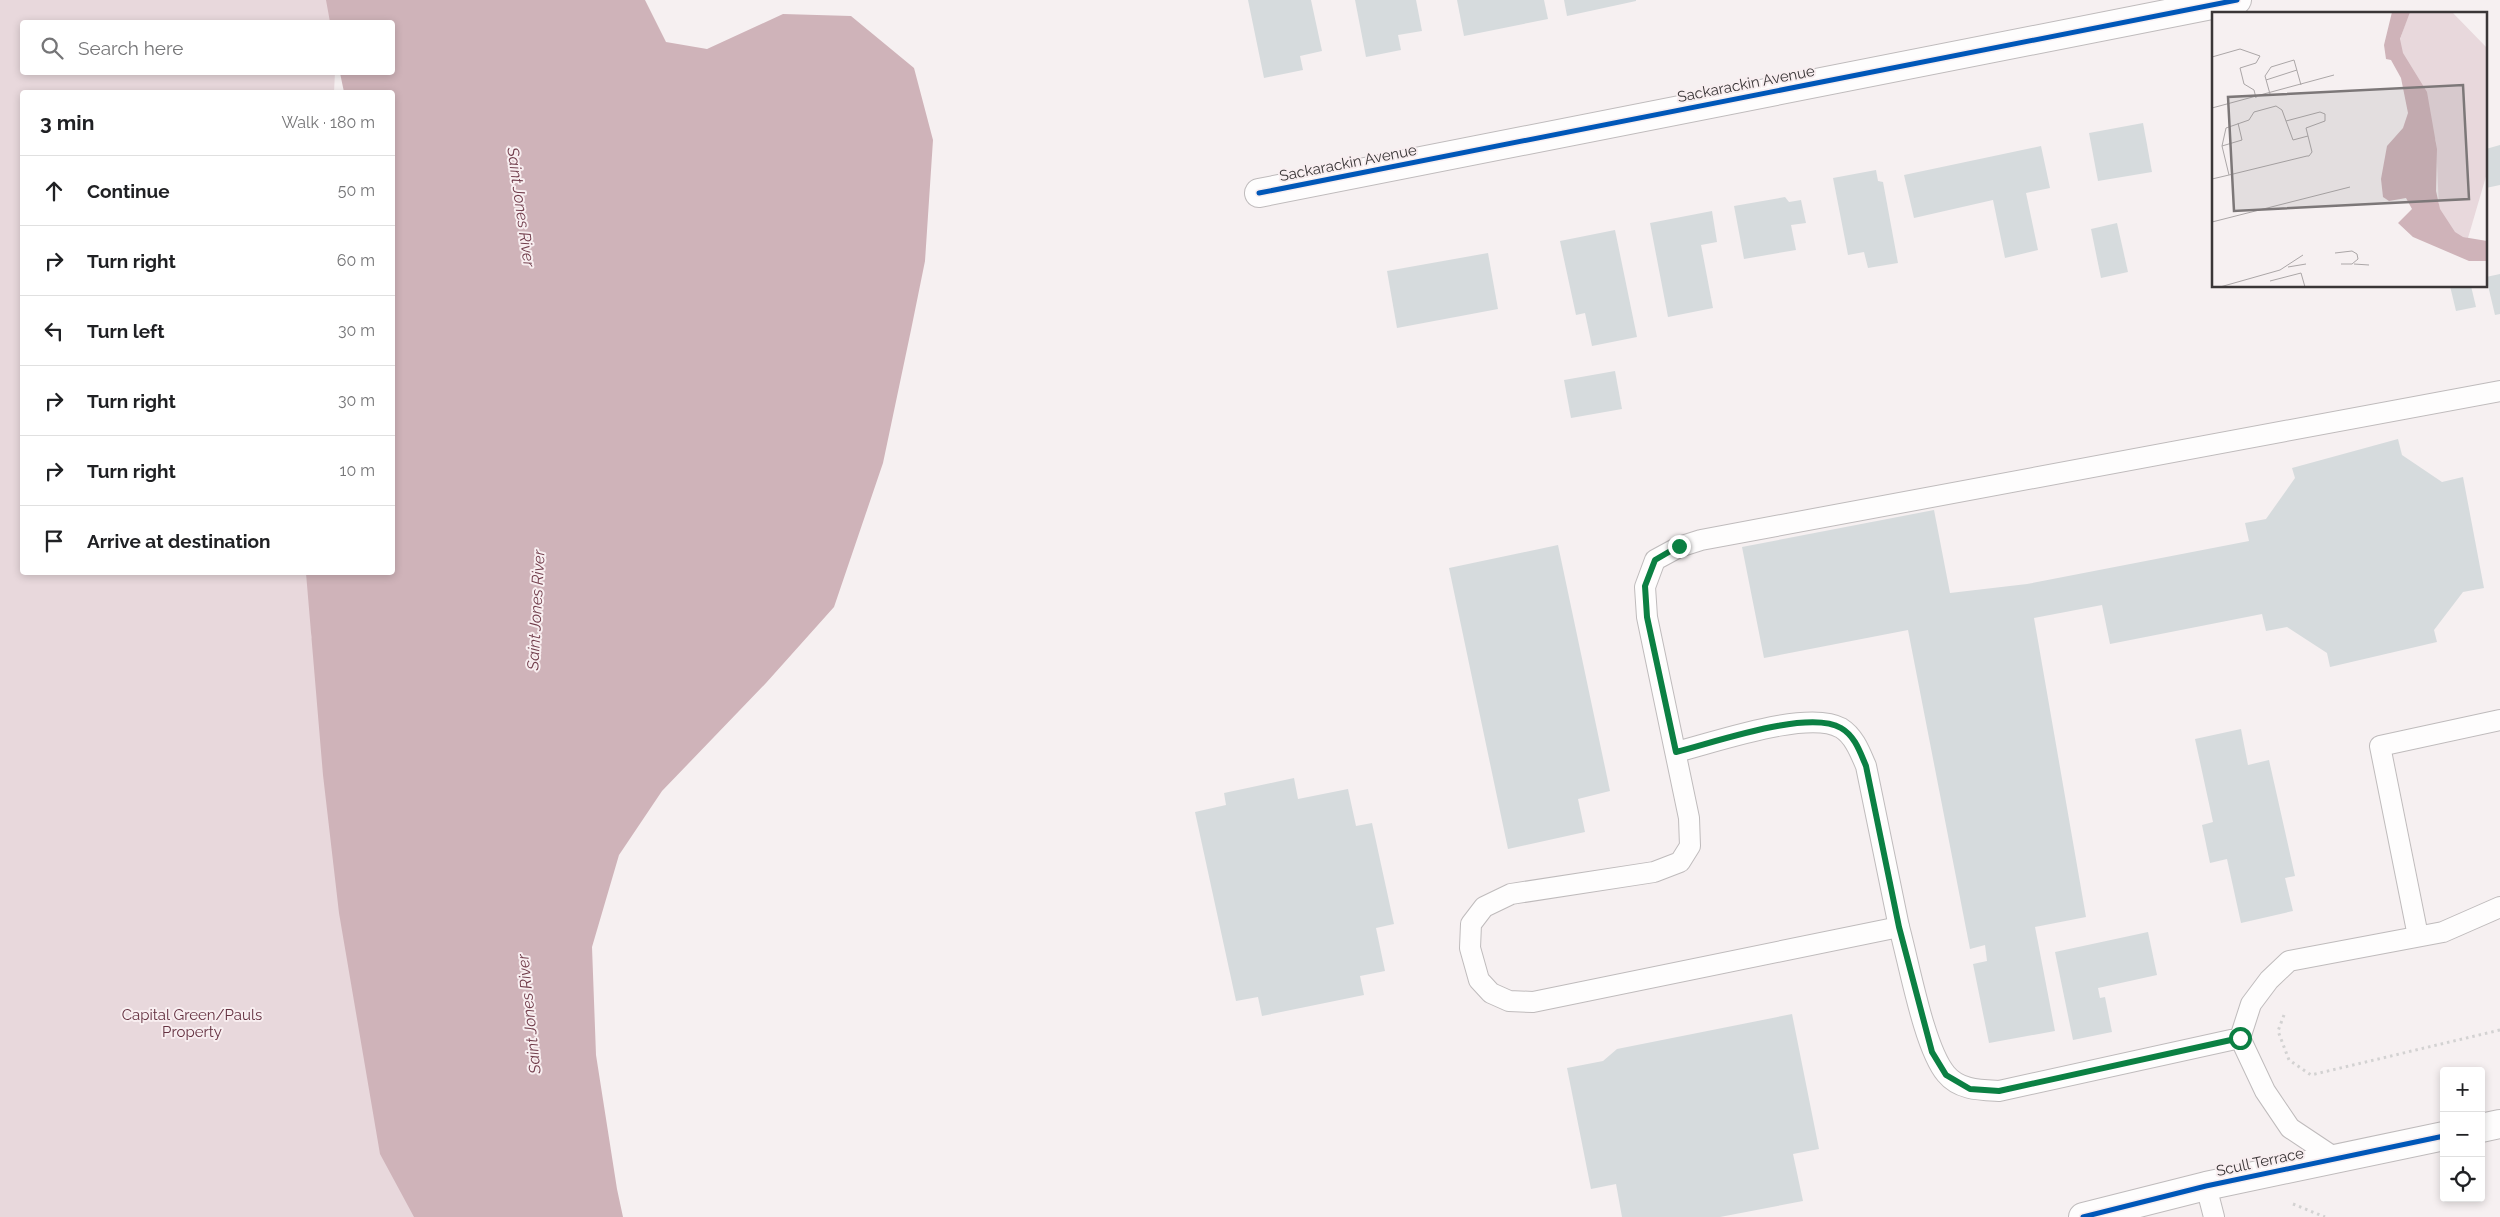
<!DOCTYPE html>
<meta charset="utf-8">
<style>
:root{--surface:#fff;--page:#f6f6f6;--text:#202124;--muted:#757577;--line:#e0e0e0}
body{margin:0;font-family:Raleway,sans-serif;background:var(--page);color:var(--text)}
.controls{position:absolute;right:15px;bottom:15px;display:grid;overflow:hidden;border-radius:5px;box-shadow:0 2px 8px #0003}
.controls button{width:45px;height:45px;display:grid;place-items:center;padding:0;border:0;border-bottom:1px solid var(--line);background:var(--surface);color:var(--text);font:25px sans-serif}
.stop{position:absolute;width:15px;height:15px;margin:-11px;border:4px solid #0b8043;border-radius:50%;background:#fff}
.stop.end{background:#0b8043;border-color:#fff;box-shadow:0 1px 5px #0008}
.list{margin:0;padding:0;list-style:none}
h2{display:flex;justify-content:space-between;align-items:center;height:65px;margin:0;padding:0 20px;font-size:21px}
h2 small{font-size:16px;font-weight:400;color:var(--muted)}
.list li{display:grid;grid-template-columns:32px 1fr auto;gap:15px;align-items:center;box-sizing:border-box;height:70px;padding:0 20px;border-top:1px solid var(--line)}
.list b{display:block;font-size:19px;white-space:nowrap}
.list em{font-size:16px;font-style:normal;color:var(--muted)}
.icon{flex:none;width:28px;height:28px;fill:none;stroke:currentColor;stroke-width:2;stroke-linecap:round;stroke-linejoin:round}
.map{position:relative;flex:none;width:2500px;height:1217px;overflow:hidden}
.search{position:absolute;background:var(--surface);box-shadow:0 2px 8px #0003;left:20px;top:20px;width:375px;height:55px;display:flex;align-items:center;gap:12px;box-sizing:border-box;padding:0 18px;border-radius:5px;color:var(--muted);font-size:19px}
.panel{position:absolute;background:var(--surface);box-shadow:0 2px 8px #0003;left:20px;top:90px;width:375px;height:485px;border-radius:5px}
.map>svg:first-child{display:block}
.green{fill:#e8d8dc}
.water{fill:#cfb3b9}
.building{fill:#d6dbdd}
.lines{fill:none;stroke-linecap:round;stroke-linejoin:round}
.service-casing{stroke:#bfbbbc;stroke-width:22}
.minor-casing{stroke:#bfbbbc;stroke-width:30}
.path{stroke:#d3d2d2;stroke-width:3;stroke-dasharray:2.5 4;stroke-linecap:butt}
.service{stroke:#fefdfd;stroke-width:20}
.minor{stroke:#fefdfd;stroke-width:28}
.cycleway-casing{stroke:#f8eef0;stroke-width:8}
.cycleway{stroke:#0057b8;stroke-width:5}
.route{stroke:#0b8043;stroke-width:6}
.labels{text-anchor:middle;dominant-baseline:central;stroke-width:4;stroke-linejoin:round;paint-order:stroke}
.street-label{font-size:15px;fill:#3a3637;stroke:#f8eef0}
.park-label{font-size:15px;fill:#643140;stroke:#f8eef0}
.water-label{font-size:16px;font-style:italic;fill:#713d4b;stroke:#f8eef0}
.inset-road{fill:none;stroke:#aba6a7;stroke-width:1}
.view{fill:#7c7778;fill-opacity:0.15;stroke:#7c7778;stroke-width:2.5}
.inset-edge{fill:none;stroke:#3a3637;stroke-width:2.5}
</style>
<div class="map">
<svg width="2500" height="1217" viewBox="0 0 2500 1217">
<rect width="100%" height="100%" fill="#f6f0f1"/>
<polygon class="green" points="0,0 330,0 332,22 22,22 22,72 335,72 334,92 22,92 22,572 318,573 311,637 343,690 487,1217 0,1217"/>
<polygon class="water" points="326,0 645,0 666,42 707,49 783,14 851,16 914,68 933,140 925,261 911,330 883,463 834,607 766,683 662,791 619,855 592,947 596,1055 617,1189 623,1217 414,1217 380,1154 339,913 323,775 306,573 392,572 392,92 344,92 340,73 392,72 392,22 330,22"/>
<g class="building">
<polygon points="1248,0 1311,0 1322,51 1300,56 1303,70 1264,78"/>
<polygon points="1355,0 1416,0 1422,31 1398,35 1401,50 1366,57"/>
<polygon points="1457,0 1544,0 1548,19 1464,36"/>
<polygon points="1564,0 1636,0 1636,1 1567,16"/>
<polygon points="2143,123 2152,172 2098,181 2089,133"/>
<polygon points="2500,145 2500,185 2486,188 2486,149"/>
<polygon points="2041,146 2050,188 2026,193 2038,250 2005,258 1993,200 1914,218 1904,175"/>
<polygon points="1876,170 1878,181 1883,182 1898,263 1868,268 1864,252 1848,255 1833,178"/>
<polygon points="1785,197 1789,202 1801,200 1806,223 1791,225 1796,250 1744,259 1734,206"/>
<polygon points="1712,211 1717,242 1701,245 1713,308 1668,317 1650,223"/>
<polygon points="2117,223 2128,272 2101,278 2091,229"/>
<polygon points="1615,230 1637,337 1592,346 1585,313 1576,315 1560,241"/>
<polygon points="1488,253 1498,309 1397,328 1387,271"/>
<polygon points="2500,274 2500,314 2495,315 2486,277"/>
<polygon points="2450,286 2471,286 2476,307 2456,311"/>
<polygon points="1615,371 1622,409 1571,418 1564,380"/>
<polygon points="2398,439 2402,455 2442,482 2463,477 2484,588 2463,592 2434,630 2437,642 2330,667 2327,653 2287,627 2266,631 2262,614 2110,644 2102,605 2034,618 2086,917 2035,927 2055,1031 1989,1043 1973,964 1987,961 1985,945 1970,949 1908,630 1764,658 1742,547 1934,510 1950,593 2027,584 2249,541 2245,523 2266,519 2295,478 2292,468"/>
<polygon points="1558,545 1610,791 1578,799 1585,832 1508,849 1449,568"/>
<polygon points="2241,729 2248,765 2269,760 2295,876 2285,878 2293,911 2241,923 2227,859 2210,863 2202,825 2213,822 2195,739"/>
<polygon points="1294,778 1298,799 1348,789 1356,826 1372,823 1394,924 1376,928 1385,971 1360,976 1364,995 1262,1016 1258,997 1236,1001 1195,812 1226,805 1224,793"/>
<polygon points="2148,932 2157,975 2098,988 2100,998 2105,997 2112,1032 2073,1040 2055,952"/>
<polygon points="1792,1014 1819,1149 1793,1154 1803,1201 1720,1217 1622,1217 1616,1184 1591,1189 1567,1068 1603,1061 1617,1049"/>
</g>
<g class="lines">
<g class="service-casing">
<g id="service">
<path d="M 2500,391 L 1701,540 L 1679,547 L 1655,560 L 1645,587 L 1647,617 L 1689,818 L 1690,846 L 1680,862 L 1654,872 L 1511,894 L 1484,907 L 1471,924 L 1470,948 L 1479,980 L 1491,993 L 1509,1001 L 1533,1002 L 1899,927 C 1909,963 1924,1048 1946,1074 C 1959,1090 1980,1090 1999,1091 L 2240,1038 L 2251,1004 L 2269,980 L 2289,961 L 2443,932 L 2500,907"/>
<path d="M 1676,752 C 1713,743 1808,709 1841,728 C 1854,736 1860,752 1866,766 L 1899,927"/>
<polyline points="2418,936 2380,746 2500,720"/>
<polyline points="2240,1038 2265,1091 2290,1128 2335,1158"/>
<polyline points="2206,1186 2214,1217"/>
</g>
</g>
<g class="minor-casing">
<g id="minor">
<polyline points="1259,193 2237,0"/>
<polyline points="2481,1128 2500,1124"/>
<polyline points="2083,1217 2206,1186 2444,1136"/>
</g>
</g>
<g class="path">
<polyline points="2284,1015 2278,1031 2289,1060 2311,1075 2500,1030"/>
<polyline points="2293,1204 2325,1217"/>
</g>
<use href="#service" class="service"/>
<use href="#minor" class="minor"/>
<g class="cycleway-casing">
<g id="cycleway">
<polyline points="1259,193 2237,0"/>
<polyline points="2083,1217 2206,1186 2444,1136"/>
</g>
</g>
<use href="#cycleway" class="cycleway"/>
</g>
<g class="lines">
<path class="route" d="M 1679,546 L 1655,560 L 1645,586 L 1647,617 L 1676,752 C 1713,743 1808,709 1841,728 C 1855,736 1860,752 1866,766 L 1899,927 L 1932,1052 L 1946,1075 L 1970,1089 L 1999,1091 L 2240,1038"/>
</g>
<g class="labels">
<g class="street-label">
<text transform="translate(1746 84) rotate(-11)">Sackarackin Avenue</text>
<text transform="translate(1348 163) rotate(-11)">Sackarackin Avenue</text>
<text transform="translate(2260 1162) rotate(-12)">Scull Terrace</text>
</g>
<g class="park-label">
<text x="192" y="1015">Capital Green/Pauls<tspan x="192" dy="17">Property</tspan></text>
</g>
<g class="water-label">
<text transform="translate(521 207) rotate(82)">Saint Jones River</text>
<text transform="translate(536 610) rotate(-87)">Saint Jones River</text>
<text transform="translate(529 1014) rotate(-96)">Saint Jones River</text>
</g>
</g>
<g transform="translate(2212 12)">
<rect width="275" height="275" fill="#f6f0f1"/>
<path d="M 197,0 L 240,0 L 275,36 L 275,161 L 256,226 L 243,224 L 227,197 L 224,129 L 186,34 Z" fill="#e8d8dc"/>
<path d="M 180,0 L 198,0 L 188,27 L 191,41 L 215,80 L 225,137 L 224,179 L 228,197 L 243,220 L 251,225 L 275,229 L 275,249 L 257,249 L 201,225 L 186,211 L 200,197 L 194,186 L 177,189 L 171,185 L 169,167 L 175,134 L 191,116 L 196,101 L 189,66 L 179,48 L 174,47 L 172,33 Z" fill="#cfb3b9"/>
<path class="inset-road" d="M 0,45 L 28,37 L 48,44 L 44,51 L 28,56 L 32,72 L 42,78 L 44,86M 54,68 L 85,58M 58,82 L 53,64 L 59,55 L 82,48 L 89,73M 0,96 L 122,63M 74,109 L 81,128 L 96,124M 10,134 L 30,128 L 26,111M 0,167 L 17,163 L 95,144 L 97,144 L 100,140 L 94,116 L 113,109 L 113,102 L 108,100 L 74,109 L 70,98 L 64,94 L 42,100 L 37,108 L 14,116 L 10,134 L 17,163M 0,210 L 138,175M 123,241 L 140,239 L 145,242 L 146,247 L 140,252 L 129,252M 142,252 L 157,253M 76,255 L 94,252M 58,269 L 89,261 L 93,275M 8,275 L 68,258 L 91,243"/>
<path class="view" d="M 251,73 L 257,187 L 22,199 L 16,85 Z"/>
<rect width="275" height="275" class="inset-edge"/>
</g>
</svg>
<div class="controls">
<button>+</button>
<button>−</button>
<button><svg class="icon" aria-label="locate" viewBox="0 0 24 24"><circle cx="12" cy="12" r="6"/><path d="M12 2v4M12 18v4M2 12h4M18 12h4"/></svg></button>
</div>
<div class="stop" style="left:2240px;top:1038px"></div>
<div class="stop end" style="left:1679px;top:546px"></div>
<div class="search"><svg class="icon" aria-label="search" viewBox="0 0 24 24"><circle cx="10" cy="10" r="6"/><path d="M15 15l6 6"/></svg>Search here</div>
<section class="panel">
<h2>3 min<small>Walk · 180 m</small></h2>
<ul class="list">
<li><svg class="icon" aria-label="ahead" viewBox="0 0 24 24"><path d="M12 20V5M6 11l6-6 6 6"/></svg><div><b>Continue</b></div><em>50 m</em></li>
<li><svg class="icon" aria-label="right" viewBox="0 0 24 24"><path d="M7 20v-9h11M14 6l5 5-5 5"/></svg><div><b>Turn right</b></div><em>60 m</em></li>
<li><svg class="icon" aria-label="left" viewBox="0 0 24 24"><path d="M17 20v-9H6M10 6l-5 5 5 5"/></svg><div><b>Turn left</b></div><em>30 m</em></li>
<li><svg class="icon" aria-label="right" viewBox="0 0 24 24"><path d="M7 20v-9h11M14 6l5 5-5 5"/></svg><div><b>Turn right</b></div><em>30 m</em></li>
<li><svg class="icon" aria-label="right" viewBox="0 0 24 24"><path d="M7 20v-9h11M14 6l5 5-5 5"/></svg><div><b>Turn right</b></div><em>10 m</em></li>
<li><svg class="icon" aria-label="arrive" viewBox="0 0 24 24"><path d="M6 21V4h12l-3 4 3 4H6"/></svg><div><b>Arrive at destination</b></div></li>
</ul>
</section>
</div>
